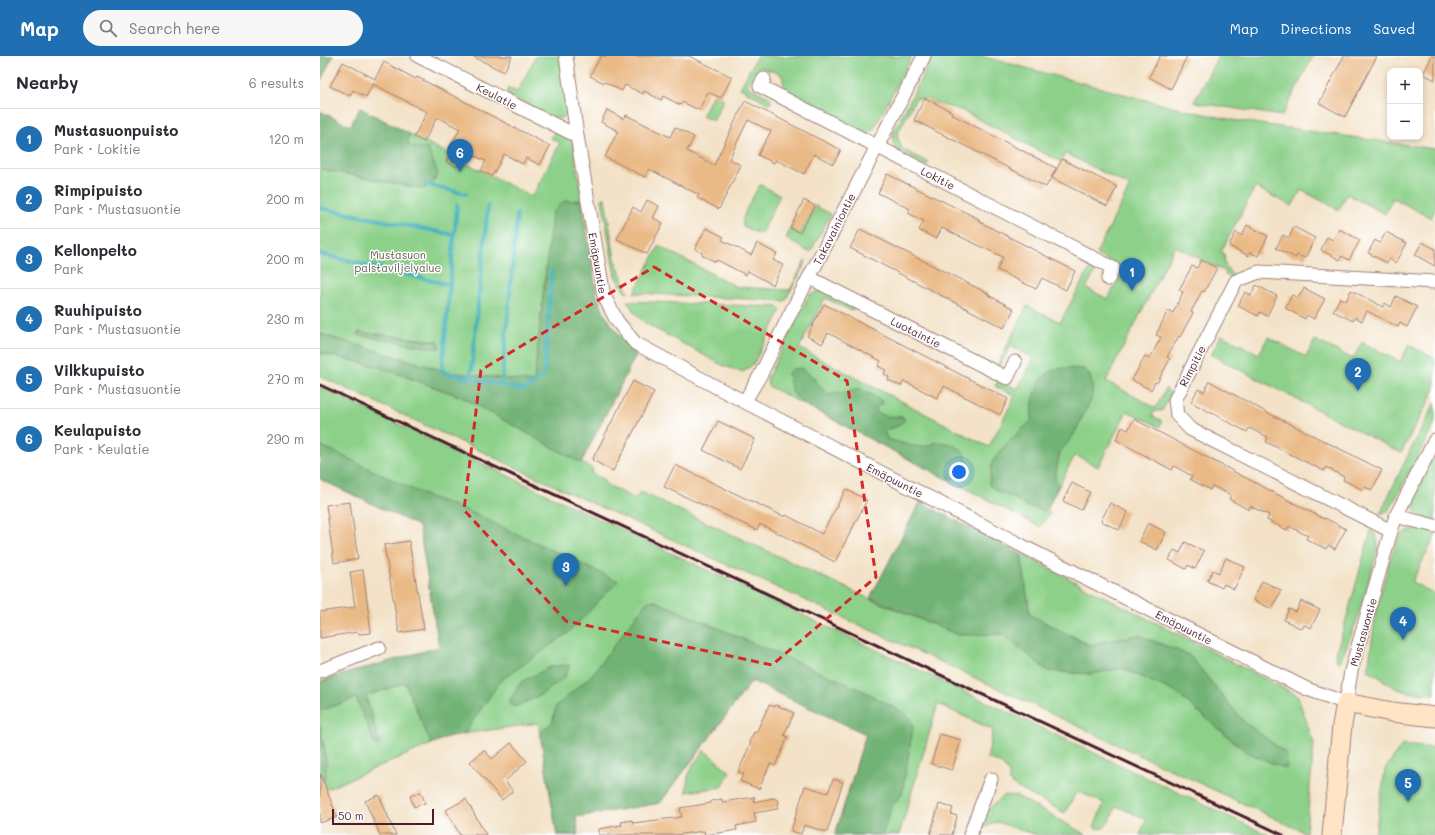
<!DOCTYPE html>
<meta charset="utf-8">
<style>
:root{--surface:#fff;--page:#f7f7f7;--text:#2b2b33;--muted:#7c7c81;--line:#e1e1e2;--accent:#1f6fb2}
body{margin:0;font-family:Mali,sans-serif;background:var(--page);color:var(--text)}
.controls{position:absolute;right:12px;top:12px;display:grid;overflow:hidden;border-radius:8px;box-shadow:0 2px 6px #0003}
.controls button{width:36px;height:36px;display:grid;place-items:center;padding:0;border:0;border-bottom:1px solid var(--line);background:var(--surface);color:var(--text);font:20px sans-serif}
.scale{position:absolute;left:12px;bottom:10px;width:102px;box-sizing:border-box;padding-left:4px;border:2px solid #4a1f2b;border-top:0;font-size:11px;line-height:14px;white-space:nowrap;color:#4a1f2b;-webkit-text-stroke:3px #fff;paint-order:stroke}
.you{position:absolute;left:639px;top:416px;width:14px;height:14px;margin:-10px;border:3px solid #fff;border-radius:50%;background:#1a73e8;box-shadow:0 0 0 6px #1a73e833}
.badge{display:grid;place-items:center;width:26px;height:26px;border-radius:50%;background:var(--accent);color:#fff;font-size:13px;font-weight:700}
.pin{position:absolute;translate:-50% -33px;filter:drop-shadow(0 1px 2px #0008)}
.pin::after{content:'';position:absolute;top:21px;width:14px;height:12px;background:inherit;clip-path:polygon(0 0,100% 0,50% 100%)}
.list{margin:0;padding:0;list-style:none}
h2{display:flex;justify-content:space-between;align-items:center;height:52px;margin:0;padding:0 16px;font-size:17px}
h2 small{font-size:13px;font-weight:400;color:var(--muted)}
.list li{display:grid;grid-template-columns:26px 1fr auto;gap:12px;align-items:center;box-sizing:border-box;height:60px;padding:0 16px;border-top:1px solid var(--line)}
.list b{display:block;font-size:15px;white-space:nowrap}
.list p{margin:0;font-size:13px;white-space:nowrap;color:var(--muted)}
.list em{font-size:13px;font-style:normal;color:var(--muted)}
.icon{flex:none;width:22px;height:22px;fill:none;stroke:currentColor;stroke-width:2;stroke-linecap:round;stroke-linejoin:round}
.map{position:relative;flex:none;width:1115px;height:779px;overflow:hidden}
header{display:flex;align-items:center;gap:24px;box-sizing:border-box;height:56px;padding:0 20px;background:var(--accent);color:#fff}
header strong{font-size:19px}
nav{display:flex;gap:22px;margin-inline-start:auto;font-size:14px}
.search{width:280px;height:36px;background:var(--page);display:flex;align-items:center;gap:10px;box-sizing:border-box;padding:0 14px;border-radius:22px;color:var(--muted);font-size:15px}
main{display:flex}
aside{flex:1;background:var(--surface)}
.map>svg:first-child{display:block}
.green{fill:#8cd089;stroke:#6b785a;fill-rule:evenodd}
.forest{fill:#71b275;stroke:#5e6850}
.lines{fill:none;stroke-linecap:round;stroke-linejoin:round}
.stream{stroke:#41b1bb;stroke-width:4}
.building{fill:#eaba86}
.street-casing{stroke:#9e8079;stroke-width:15}
.secondary-casing{stroke:#9e8079;stroke-width:21}
.street{stroke:#fff;stroke-width:13}
.secondary{stroke:#ffe4c6;stroke-width:19}
.rail{stroke:#4a1f2b;stroke-width:3}
.marked{fill:none;stroke:#d62828;stroke-width:3;stroke-dasharray:8 5;stroke-linejoin:round}
.labels{text-anchor:middle;dominant-baseline:central;stroke-width:3;stroke-linejoin:round;paint-order:stroke}
.street-label{font-size:11px;fill:#4a1f2b;stroke:#fff}
.park-label{font-size:11px;fill:#615d4c;stroke:#fff}
</style>
<header>
<strong>Map</strong>
<div class="search"><svg class="icon" aria-label="search" viewBox="0 0 24 24"><circle cx="10" cy="10" r="6"/><path d="M15 15l6 6"/></svg>Search here</div>
<nav><a>Map</a><a>Directions</a><a>Saved</a></nav>
</header>
<main>
<aside>
<h2>Nearby<small>6 results</small></h2>
<ul class="list">
<li><span class="badge">1</span><div><b>Mustasuonpuisto</b><p>Park · Lokitie</p></div><em>120 m</em></li>
<li><span class="badge">2</span><div><b>Rimpipuisto</b><p>Park · Mustasuontie</p></div><em>200 m</em></li>
<li><span class="badge">3</span><div><b>Kellonpelto</b><p>Park</p></div><em>200 m</em></li>
<li><span class="badge">4</span><div><b>Ruuhipuisto</b><p>Park · Mustasuontie</p></div><em>230 m</em></li>
<li><span class="badge">5</span><div><b>Vilkkupuisto</b><p>Park · Mustasuontie</p></div><em>270 m</em></li>
<li><span class="badge">6</span><div><b>Keulapuisto</b><p>Park · Keulatie</p></div><em>290 m</em></li>
</ul>
</aside>
<div class="map">
<svg width="1115" height="779" viewBox="0 0 1115 779">
<rect width="100%" height="100%" fill="#fff"/>
<filter id="ink" filterUnits="userSpaceOnUse"><feTurbulence type="fractalNoise" baseFrequency=".025" numOctaves="2"/><feDisplacementMap in="SourceGraphic" scale="8" xChannelSelector="R" yChannelSelector="G"/><feConvolveMatrix kernelMatrix="1 2 1 2 8 2 1 2 1" color-interpolation-filters="sRGB"/></filter>
<filter id="wash" filterUnits="userSpaceOnUse"><feTurbulence type="fractalNoise" baseFrequency=".012" numOctaves="4" result="noise"/><feDisplacementMap in="SourceGraphic" scale="16" xChannelSelector="R" yChannelSelector="G"/><feGaussianBlur stdDeviation="0.9" result="paint"/><feColorMatrix in="noise" values="0 0 0 0 0 0 0 0 0 0 0 0 0 0 0 0 0 1.4 0 .05"/><feComposite in="paint" operator="in"/></filter>
<g filter="url(#wash)">
<rect width="100%" height="100%" fill="#f3e2c7"/>
<g class="green">
<path d="M 216,0 L 240,0 L 249,57 C 245,62 239,63 233,62 L 186,38 L 188,32 L 197,36 Z"/>
<polygon points="437,0 592,0 557,67 549,79 467,37 465,34 462,19 453,15 438,11 427,30 450,42 451,43 450,48 420,32"/>
<path d="M 613,0 L 661,0 L 856,52 L 913,64 L 1115,93 L 1115,154 L 1111,162 L 1073,142 L 1065,158 L 1027,138 L 1019,154 L 981,134 L 972,150 L 935,131 L 901,196 L 904,197 L 905,209 L 913,220 L 912,222 L 905,219 L 906,216 L 855,190 L 786,325 L 836,352 L 846,332 L 851,338 L 842,355 L 835,355 L 832,360 L 841,364 L 841,368 L 840,371 L 807,355 L 778,411 L 755,399 L 726,455 L 730,457 L 720,471 L 448,330 L 447,323 L 489,239 L 496,236 L 503,235 L 533,248 L 534,252 L 532,255 L 505,242 L 479,292 L 669,391 L 695,340 L 675,330 L 678,324 L 695,332 L 698,332 L 714,302 L 691,290 L 680,310 L 679,311 L 677,310 L 707,250 L 740,266 L 770,212 L 774,211 L 775,216 L 766,232 L 788,243 L 804,214 L 777,199 L 777,196 L 810,130 L 745,97 L 741,106 L 641,54 L 596,42 L 577,79 L 582,93 L 609,107 L 605,110 L 576,94 C 573,88 571,82 574,75 Z"/>
<polygon points="898,0 993,0 962,60 874,46"/>
<polygon points="393,38 404,43 393,65 382,60"/>
<path d="M 234,76 L 247,80 L 253,88 L 262,144 L 232,157 L 214,326 L 128,316 L 0,278 L 0,113 L 104,133 L 103,91 L 95,93 L 89,89 L 88,83 L 90,78 L 212,141 L 240,87 L 231,82 ZM 39,276 L 119,285 L 37,279 Z"/>
<path d="M 441,129 L 460,139 L 442,177 L 439,178 L 423,170 C 420,160 434,140 439,130 Z"/>
<polygon points="283,142 285,142 295,203 308,237 304,235 295,220 282,144"/>
<polygon points="495,150 511,158 491,195 489,196 466,183 470,172 481,177"/>
<polygon points="339,190 417,231 470,234 485,204 486,206 465,245 314,237"/>
<polygon points="307,245 459,251 461,254 434,307 425,315 420,316 400,308 325,267 315,257"/>
<polygon points="901,279 939,298 948,281 986,301 995,284 1033,303 1042,286 1080,306 1089,289 1115,303 1115,333 1081,397 891,299"/>
<polygon points="0,297 59,311 142,341 273,413 271,417 283,423 284,427 315,443 321,436 550,543 639,579 682,578 728,615 771,618 802,612 855,636 926,696 967,698 924,666 869,599 818,579 770,589 710,559 701,498 977,639 994,687 986,777 638,614 250,437 0,320"/>
<path d="M 0,331 L 948,779 L 820,779 L 826,763 L 796,750 C 792,759 786,779 774,771 L 784,747 L 757,735 L 745,757 L 696,731 L 689,725 L 689,717 C 685,709 676,704 667,703 L 673,674 L 618,648 L 579,779 L 515,779 L 546,678 L 432,625 L 340,747 L 256,761 L 258,779 L 237,779 L 218,667 L 130,680 L 0,736 L 0,625 L 119,591 L 99,470 L 0,423 Z"/>
<polygon points="1115,347 1115,367 1071,451 1068,455 1060,458 1089,397"/>
<path d="M 1115,399 L 1115,465 C 1107,462 1098,461 1094,453 C 1089,444 1110,409 1115,399 Z"/>
<path d="M 1097,473 L 1110,473 L 1115,475 L 1115,480 L 1092,526 L 1115,538 L 1115,638 C 1101,637 1084,638 1072,630 C 1063,625 1058,619 1048,614 L 1056,554 L 1071,500 L 1080,480 L 1087,475 Z"/>
<path d="M 1051,474 C 1057,479 1058,484 1058,493 L 1036,567 L 1020,606 L 1016,604 L 1015,598 L 1022,578 Z"/>
<polygon points="1082,689 1115,692 1115,779 1055,779 1065,713"/>
<polygon points="384,694 410,716 402,731 366,736 368,720 374,708"/>
<polygon points="685,739 697,740 766,779 716,779 677,766 664,772 659,768 665,756"/>
</g>
<g class="forest">
<polygon points="0,0 13,0 0,26"/>
<path d="M 40,52 L 90,78 L 88,83 L 89,89 C 96,93 101,90 108,93 L 118,117 L 114,125 L 104,133 L 0,113 L 0,55 L 30,70 Z"/>
<polygon points="262,144 277,240 285,259 299,279 318,295 261,407 142,341 59,311 0,297 0,278 128,316 214,326 232,157 244,145"/>
<polygon points="39,276 119,286 119,293 37,279"/>
<path d="M 481,312 L 493,321 L 508,339 L 541,333 L 562,345 L 561,349 L 555,352 L 558,357 L 566,360 L 583,361 L 585,364 L 576,371 L 564,374 L 567,383 C 575,385 594,391 601,391 C 607,391 613,386 619,386 C 638,386 651,399 648,417 L 641,421 L 626,423 L 482,347 L 472,336 L 468,317 L 473,313 Z"/>
<path d="M 742,312 L 764,313 L 769,318 L 773,329 L 771,344 L 753,380 L 740,396 L 735,422 L 738,430 L 726,455 L 706,450 L 694,442 L 679,436 L 669,429 L 672,406 L 686,388 L 711,365 C 712,350 714,325 730,316 C 733,314 738,313 742,312 Z"/>
<polygon points="0,389 104,439 146,454 298,525 248,577 181,624 144,678 130,680 111,688 85,627 46,640 60,688 55,689 36,642 0,655 0,625 119,591 99,470 0,423"/>
<polygon points="600,446 701,498 710,559 769,589 818,579 869,599 924,666 967,698 966,713 926,696 855,636 802,612 771,618 728,615 682,578 639,579 550,542"/>
<polygon points="333,544 544,635 582,656 589,661 593,671 582,738 572,750 563,777 557,779 515,779 546,678 432,625 340,747 256,761 258,779 237,779 220,676 232,667 236,650 271,620 326,547"/>
<polygon points="250,609 245,621 222,638 195,651 188,647 201,626 232,610"/>
<polygon points="0,669 6,702 6,719 0,735"/>
</g>
<g class="lines">
<g class="stream">
<polyline points="105,128 146,138"/>
<polyline points="137,149 122,316 204,334 224,319 232,215"/>
<polyline points="0,152 134,179"/>
<polyline points="0,198 130,229"/>
<polyline points="151,318 168,149"/>
<polyline points="182,324 197,158"/>
</g>
</g>
<g id="blocks">
<g class="building">
<polygon points="152,0 192,0 184,16"/>
<polygon points="281,0 369,0 412,21 401,42 388,36 379,54 362,46 360,49 343,40 341,44 324,35 323,38 305,29 302,35 285,26 284,27 270,20"/>
<polygon points="840,0 867,0 851,33 829,21"/>
<polygon points="1024,0 1057,0 1025,61 999,47"/>
<polygon points="1112,0 1115,0 1115,24 1103,18"/>
<polygon points="23,6 55,23 64,6 96,23 97,21 230,90 220,109 206,102 203,108 184,98 172,120 161,115 166,105 145,96 137,111 126,106 130,98 127,97 140,73 117,61 104,86 94,81 107,56 53,28 46,41 33,34 30,40 10,30"/>
<polygon points="605,42 632,56 631,58 736,112 726,131 594,64"/>
<polygon points="425,45 521,94 513,108 494,98 484,118 456,104 454,107 438,99 451,75 428,64 409,103 421,109 399,153 377,142 379,139 329,113 325,121 285,101 298,75 281,66 287,54 304,63 306,59 350,81 355,71 374,81 367,95 394,109"/>
<polygon points="742,103 797,131 787,150 732,122"/>
<polygon points="567,118 659,163 658,165 755,215 746,234 722,222 716,233 677,214 683,201 622,172 616,183 599,174 604,165 588,157 590,153 558,137"/>
<polygon points="327,144 339,150 333,162 343,167 327,198 297,183 313,151 321,156"/>
<polygon points="484,144 495,150 480,177 470,172"/>
<polygon points="927,169 948,180 938,200 930,196 929,200 909,190 916,176 922,180"/>
<polygon points="974,171 995,182 985,202 977,199 976,202 956,192 963,179 969,182"/>
<polygon points="386,172 404,181 402,184 431,199 437,187 457,198 453,204 463,209 453,229 428,215 426,219 397,204 396,206 382,199 382,197 375,193"/>
<polygon points="540,173 669,238 668,239 694,253 684,272 530,192"/>
<polygon points="1019,173 1040,184 1029,204 1022,200 1020,204 1001,194 1007,181 1013,184"/>
<polygon points="1066,176 1087,187 1076,207 1069,203 1067,207 1048,197 1055,184 1060,187"/>
<polygon points="1102,186 1115,193 1115,210 1095,199"/>
<polygon points="881,204 897,212 884,236 882,235 871,256 873,257 860,281 859,280 847,301 850,303 837,327 835,326 831,334 812,324 825,300 830,302 841,281 836,279 848,254 853,257 863,236 859,234 872,210 877,212"/>
<polygon points="936,229 957,240 947,260 940,256 938,260 918,250 925,236 931,239"/>
<polygon points="984,232 1005,243 994,263 987,259 985,263 965,252 972,239 978,242"/>
<polygon points="1031,234 1063,251 1065,247 1071,251 1076,240 1097,251 1087,271 1080,267 1078,271 1047,255 1042,265 1035,261 1033,265 1013,255 1020,242 1026,245"/>
<polygon points="504,248 688,343 680,359 624,330 617,342 584,325 581,330 568,324 569,321 564,318 566,314 558,310 561,305 508,277 502,288 487,280"/>
<polygon points="313,325 334,336 293,415 272,404"/>
<polygon points="889,325 946,356 1062,414 1052,434 1045,431 1043,434 1023,424 1024,421 1006,411 1004,415 946,386 948,381 929,372 927,376 871,346 878,333 884,336"/>
<polygon points="814,363 1004,463 1005,462 1026,473 1015,493 1008,489 1006,493 986,483 988,480 969,470 967,474 947,464 949,459 930,450 929,454 909,443 911,439 892,430 890,434 870,423 872,420 854,410 852,414 796,384 802,371 808,374"/>
<polygon points="398,365 435,383 420,413 383,394"/>
<polygon points="355,409 465,461 466,459 502,478 526,433 547,444 515,506 440,468 437,474 344,431"/>
<polygon points="752,427 770,436 761,454 743,445"/>
<polygon points="30,446 38,503 14,507 6,449"/>
<polygon points="790,447 808,456 799,474 781,465"/>
<polygon points="828,467 846,476 837,494 819,485"/>
<polygon points="89,485 104,573 79,577 64,489"/>
<polygon points="865,486 884,495 875,513 868,509 866,513 849,504 854,494 860,497"/>
<polygon points="906,502 925,511 914,533 904,528 902,532 887,525 893,514 899,517"/>
<polygon points="43,514 51,577 39,578 38,576 0,582 0,556 35,551 30,516"/>
<polygon points="942,525 961,534 952,553 933,544"/>
<polygon points="981,545 1000,554 991,572 984,569 982,573 964,564 969,553 976,556"/>
<polygon points="449,649 455,651 456,649 474,657 464,679 468,681 455,710 450,708 439,733 420,725 424,718 418,716 431,687 429,686 434,676 436,677"/>
<polygon points="620,678 641,684 632,714 611,708"/>
<polygon points="191,687 207,705 185,725 193,735 182,744 150,706 164,694 172,703"/>
<polygon points="0,719 1,719 17,761 0,767"/>
<polygon points="513,723 523,726 507,776 484,769 481,778 471,775 485,730 508,737"/>
<polygon points="101,736 105,747 94,751 90,740"/>
<polygon points="59,739 76,779 60,779 45,745"/>
<polygon points="435,741 433,746 454,742 459,745 457,753 434,757 436,766 416,770 417,774 386,779 385,779 384,775 356,779 279,779 279,773 302,769 301,766 312,764 313,767 362,761 360,752 391,747 391,745 402,743 402,746"/>
<polygon points="146,743 166,779 140,779 126,754"/>
<polygon points="619,748 633,752 631,758 637,760 632,779 610,779"/>
</g>
</g>
</g>
<g filter="url(#ink)">
<use href="#blocks" fill-opacity="0" stroke="#9e8079" stroke-width="1"/>
<g class="lines">
<g class="street-casing">
<g id="street">
<polyline points="98,0 257,80"/>
<polyline points="246,0 257,80 284,240 297,265 315,287 400,333 720,499 987,633 1026,647 1031,615 1071,475 1076,460 1115,384"/>
<polyline points="444,23 440,30 793,212 788,223"/>
<polyline points="490,222 687,322 695,306"/>
<polyline points="425,345 442,316 468,262 604,0"/>
<polyline points="1076,460 1115,470"/>
<polyline points="1071,475 870,373 857,359 855,344 916,225 939,216 1115,226"/>
<polyline points="0,615 59,592"/>
<polyline points="650,779 671,723"/>
</g>
</g>
<g class="secondary-casing">
<polyline id="secondary" points="1012,779 1022,669 1026,647 1072,656 1115,661"/>
</g>
<use href="#street" class="street"/>
<use href="#secondary" class="secondary"/>
<polyline class="rail" points="0,329 963,779"/>
</g>
</g>
<path class="marked" d="M 334,211 L 527,325 L 556,521 L 452,609 L 246,565 L 144,454 L 161,314 Z"/>
<g class="labels">
<g class="street-label">
<text transform="translate(177 40) rotate(27)">Keulatie</text>
<text transform="translate(618 122) rotate(27)">Lokitie</text>
<text transform="translate(514 173) rotate(-63)">Takavainiontie</text>
<text transform="translate(278 207) rotate(80)">Emäpuuntie</text>
<text transform="translate(596 276) rotate(27)">Luotaintie</text>
<text transform="translate(872 310) rotate(-63)">Rimpitie</text>
<text transform="translate(575 424) rotate(27)">Emäpuuntie</text>
<text transform="translate(864 571) rotate(27)">Emäpuuntie</text>
<text transform="translate(1043 576) rotate(-74)">Mustasuontie</text>
</g>
<g class="park-label">
<text x="78" y="198">Mustasuon<tspan x="78" dy="13">palstaviljelyalue</tspan></text>
</g>
</g>
</svg>
<div class="controls">
<button>+</button>
<button>−</button>
</div>
<div class="scale">50 m</div>
<div class="you"></div>
<div class="pin badge" style="left:812px;top:235px">1</div>
<div class="pin badge" style="left:1038px;top:335px">2</div>
<div class="pin badge" style="left:246px;top:530px">3</div>
<div class="pin badge" style="left:1083px;top:584px">4</div>
<div class="pin badge" style="left:1088px;top:746px">5</div>
<div class="pin badge" style="left:140px;top:116px">6</div>
</div>
</main>
